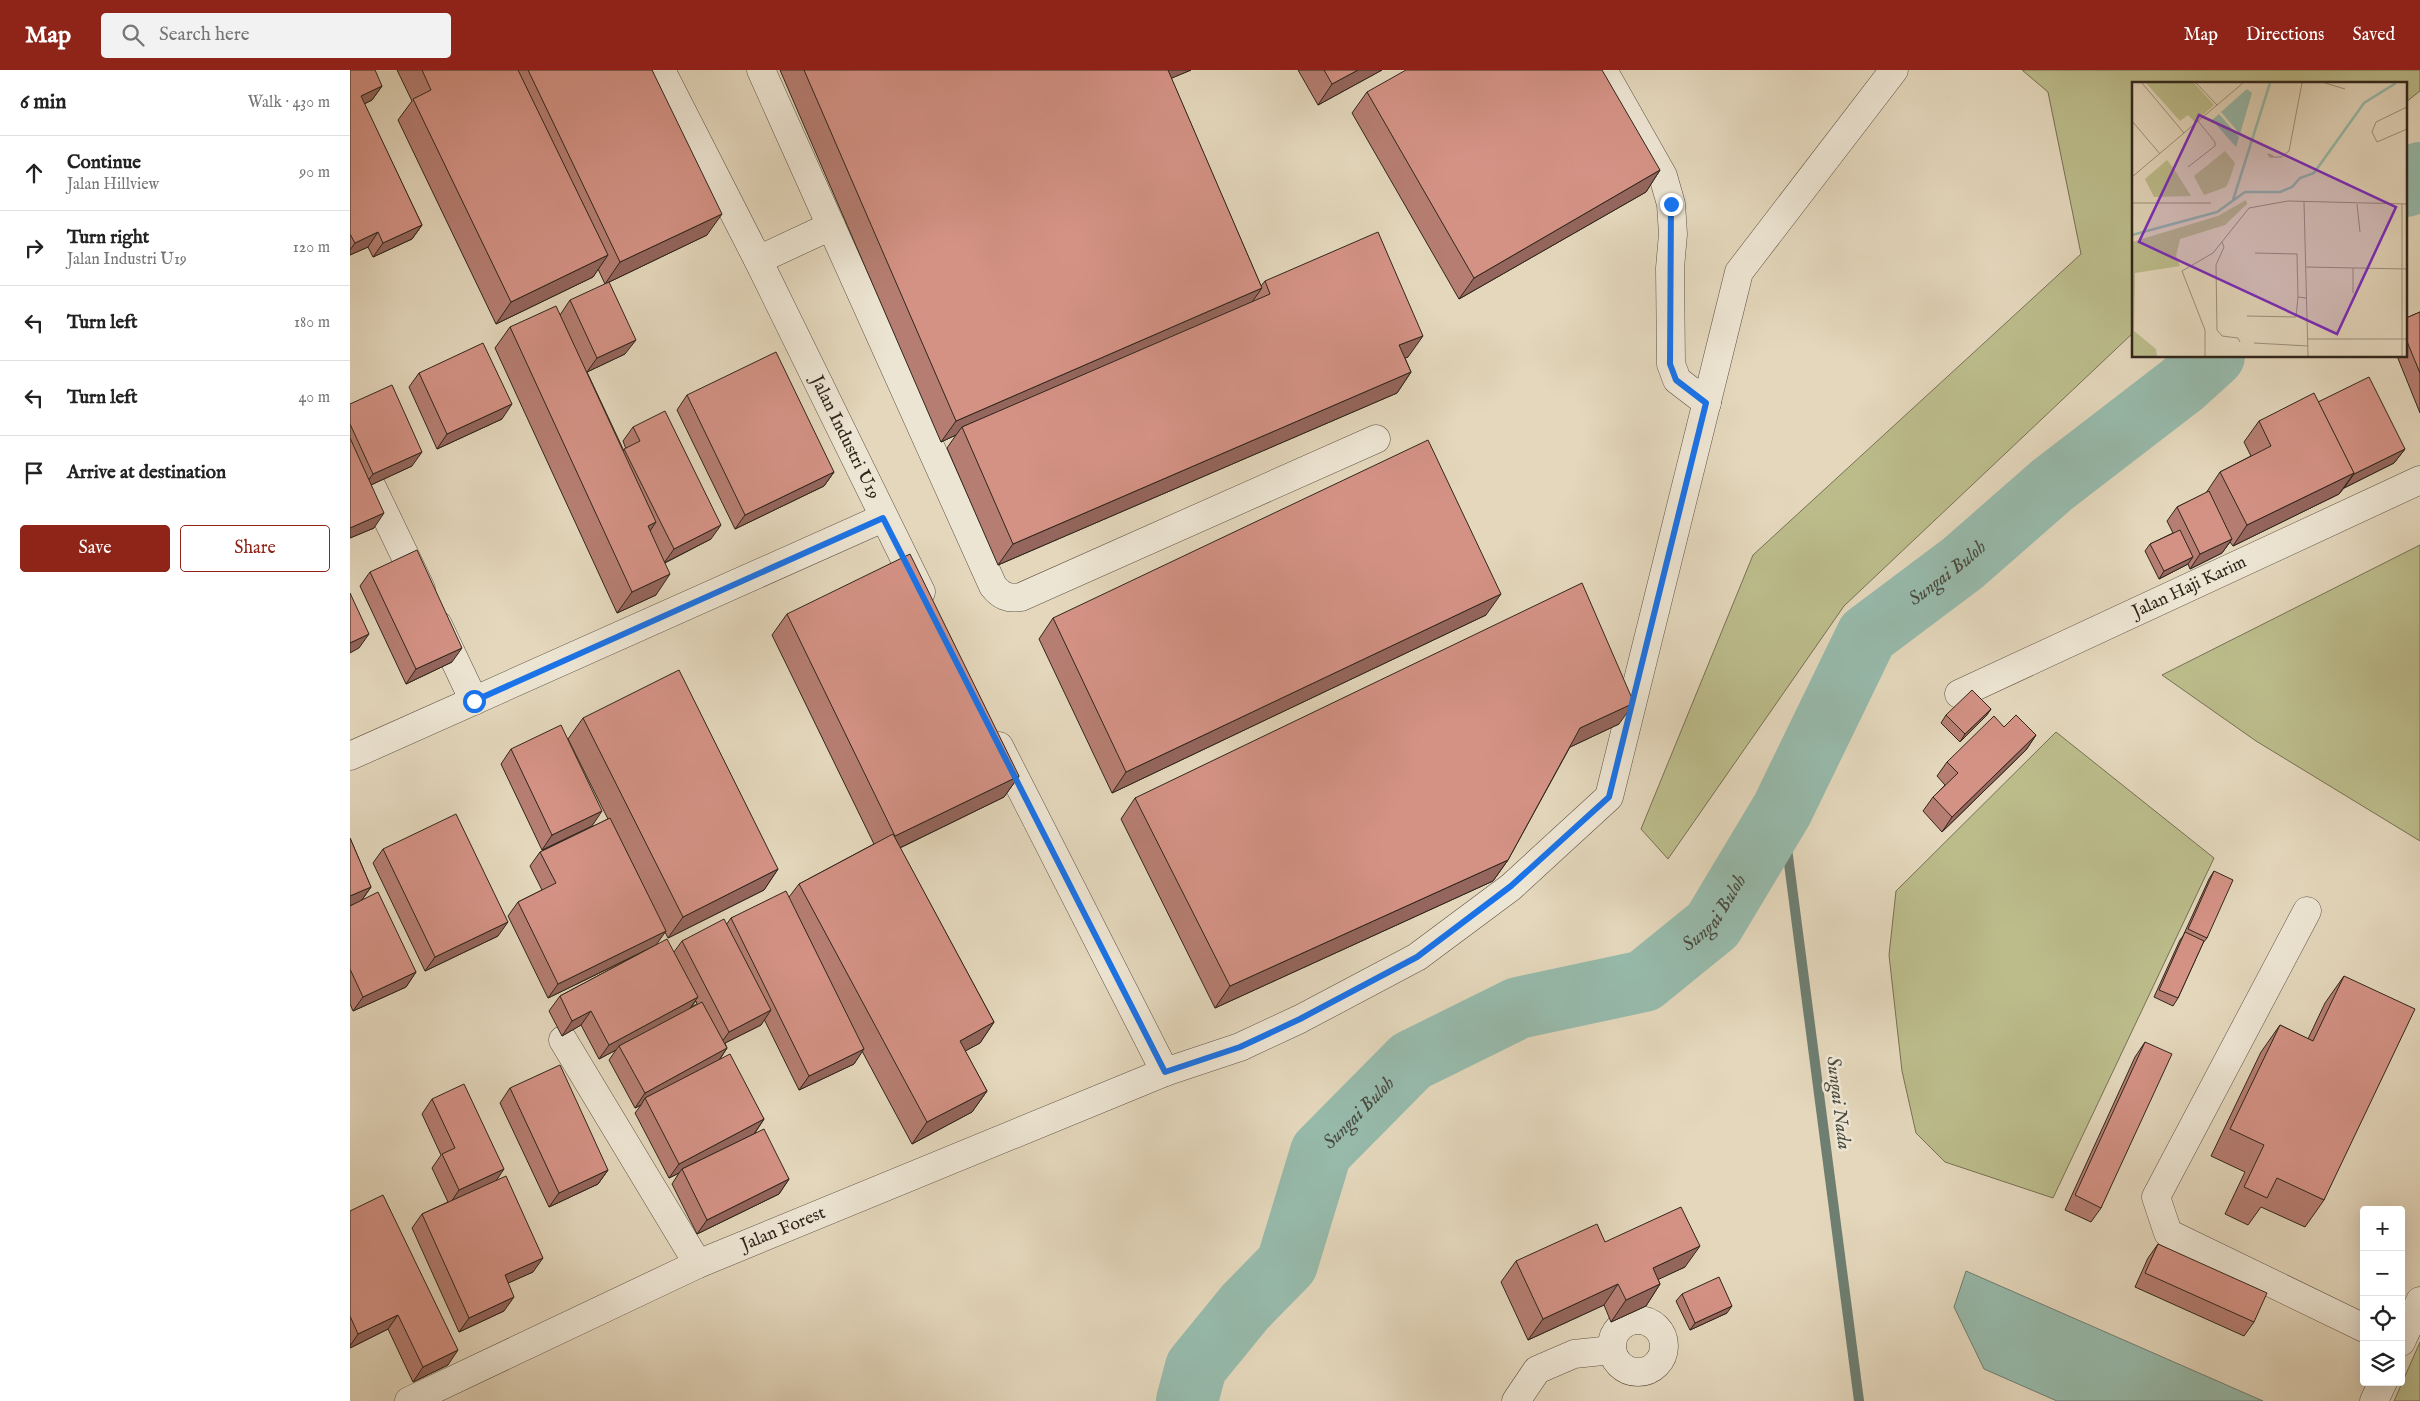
<!DOCTYPE html>
<meta charset="utf-8">
<style>
:root{--surface:#fff;--page:#f2f2f2;--text:#222;--muted:#767676;--line:#e0e0e0;--accent:#8f2418}
body{margin:0;font-family:"IM FELL English",serif;background:var(--page);color:var(--text)}
.controls{position:absolute;right:15px;bottom:15px;display:grid;overflow:hidden;border-radius:5px;box-shadow:0 5px 20px #0002}
.controls button{width:45px;height:45px;display:grid;place-items:center;padding:0;border:0;border-bottom:1px solid var(--line);background:var(--surface);color:var(--text);font:25px sans-serif}
.stop{position:absolute;width:15px;height:15px;margin:-11px;border:4px solid #1a73e8;border-radius:50%;background:#fff}
.stop.end{background:#1a73e8;border-color:#fff;box-shadow:0 1px 5px #0008}
.list{margin:0;padding:0;list-style:none}
h2{display:flex;justify-content:space-between;align-items:center;height:65px;margin:0;padding:0 20px;font-size:21px}
h2 small{font-size:16px;font-weight:400;color:var(--muted)}
.list li{display:grid;grid-template-columns:32px 1fr auto;gap:15px;align-items:center;box-sizing:border-box;height:75px;padding:0 20px;border-top:1px solid var(--line)}
.list b{display:block;font-size:19px;white-space:nowrap}
.list p{margin:0;font-size:16px;white-space:nowrap;color:var(--muted)}
.list em{font-size:16px;font-style:normal;color:var(--muted)}
.actions{display:flex;gap:10px;padding:15px 20px}
.actions a{flex:1;padding:11px 0;border:1px solid var(--accent);border-radius:5px;text-align:center;font-size:18px;color:var(--accent)}
.actions .main{background:var(--accent);color:#fff}
.icon{flex:none;width:28px;height:28px;fill:none;stroke:currentColor;stroke-width:2;stroke-linecap:round;stroke-linejoin:round}
.map{position:relative;flex:none;width:2070px;height:1331px;overflow:hidden}
header{display:flex;align-items:center;gap:30px;box-sizing:border-box;height:70px;padding:0 25px;background:var(--accent);color:#fff}
header strong{font-size:24px}
nav{display:flex;gap:28px;margin-inline-start:auto;font-size:18px}
.search{width:350px;height:45px;background:var(--page);display:flex;align-items:center;gap:12px;box-sizing:border-box;padding:0 18px;border-radius:5px;color:var(--muted);font-size:19px}
main{display:flex}
aside{flex:1;background:var(--surface)}
.map>svg:first-child{display:block}
.green{fill:#bcbc8b;stroke:#767154}
.water{fill:#97baab;stroke:#6e7f72}
.lines{fill:none;stroke-linecap:round;stroke-linejoin:round}
.stream{stroke:#6e7f72;stroke-width:10}
.river{stroke:#97baab;stroke-width:62}
.minor-casing{stroke:#5d5244;stroke-width:29}
.minor{stroke:#ede5d3;stroke-width:28}
.wall{fill:#b67e72;stroke:#30261c;fill-rule:evenodd}
.shaded-wall{fill:#94665d;stroke:#30261c}
.building{fill:#d49285;stroke:#30261c}
.route{stroke:#1a73e8;stroke-width:6}
.labels{text-anchor:middle;dominant-baseline:central;stroke-width:5;stroke-linejoin:round;paint-order:stroke}
.street-label{font-size:18px;fill:#30261c;stroke:#ede5d3}
.water-label{font-size:19px;font-style:italic;fill:#4a4b40;stroke:#ede5d3}
.inset-river{fill:none;stroke:#97baab;stroke-width:2.5}
.inset-road{fill:none;stroke:#9c907c;stroke-width:1}
.view{fill:#7b2cbf;fill-opacity:0.15;stroke:#7b2cbf;stroke-width:2.5}
.inset-edge{fill:none;stroke:#30261c;stroke-width:2.5}
</style>
<header>
<strong>Map</strong>
<div class="search"><svg class="icon" aria-label="search" viewBox="0 0 24 24"><circle cx="10" cy="10" r="6"/><path d="M15 15l6 6"/></svg>Search here</div>
<nav><a>Map</a><a>Directions</a><a>Saved</a></nav>
</header>
<main>
<aside>
<h2>6 min<small>Walk · 430 m</small></h2>
<ul class="list">
<li><svg class="icon" aria-label="ahead" viewBox="0 0 24 24"><path d="M12 20V5M6 11l6-6 6 6"/></svg><div><b>Continue</b><p>Jalan Hillview</p></div><em>90 m</em></li>
<li><svg class="icon" aria-label="right" viewBox="0 0 24 24"><path d="M7 20v-9h11M14 6l5 5-5 5"/></svg><div><b>Turn right</b><p>Jalan Industri U19</p></div><em>120 m</em></li>
<li><svg class="icon" aria-label="left" viewBox="0 0 24 24"><path d="M17 20v-9H6M10 6l-5 5 5 5"/></svg><div><b>Turn left</b></div><em>180 m</em></li>
<li><svg class="icon" aria-label="left" viewBox="0 0 24 24"><path d="M17 20v-9H6M10 6l-5 5 5 5"/></svg><div><b>Turn left</b></div><em>40 m</em></li>
<li><svg class="icon" aria-label="arrive" viewBox="0 0 24 24"><path d="M6 21V4h12l-3 4 3 4H6"/></svg><div><b>Arrive at destination</b></div></li>
</ul>
<div class="actions"><a class="main">Save</a><a>Share</a></div>
</aside>
<div class="map">
<svg width="2070" height="1331" viewBox="0 0 2070 1331">
<rect width="100%" height="100%" fill="#e4d7bc"/>
<filter id="stains"><feTurbulence type="fractalNoise" baseFrequency=".004" numOctaves="4"/><feColorMatrix values="0 0 0 0 .2 0 0 0 0 .09 0 0 0 0 .02 0 0 0 .5 -.17"/></filter>
<radialGradient id="worn" r=".72"><stop offset=".6" stop-color="#630" stop-opacity="0"/><stop offset="1" stop-color="#630" stop-opacity=".3"/></radialGradient>
<g class="green">
<polygon points="1672,0 2070,0 2070,21 2056,32 2056,14 1784,14 1784,262 1494,536 1318,789 1291,759 1403,485 1731,184 1698,22"/>
<polygon points="2070,475 2070,771 1906,671 1812,605"/>
<polygon points="1706,662 1864,788 1703,1128 1595,1092 1566,1063 1552,1001 1539,885 1546,821"/>
<polygon points="2070,1272 2070,1331 2044,1331"/>
</g>
<polygon class="water" points="1616,1201 1913,1331 1707,1331 1634,1299 1604,1237"/>
<g class="lines">
<polyline class="stream" points="1432,740 1509,1331"/>
<g class="river">
<polyline points="2056,116 2070,103"/>
<path id="s1" d="M 837,1331 L 846,1297 L 895,1237 L 937,1194 L 971,1082 L 1061,991 L 1168,938 L 1294,911 L 1363,855 L 1432,740 L 1517,565 L 1613,493 L 1702,415 L 1832,315 L 1864,286"/>
</g>
<g class="minor-casing">
<g id="minor">
<path id="s2" d="M 311,0 L 408,190 L 571,522"/>
<polyline points="411,0 481,156"/>
<polyline points="1253,0 1313,106 1321,134 1323,164 1320,198 1321,294 1327,310 1357,333"/>
<path d="M 408,190 L 481,156 L 643,516 C 651,526 658,529 671,527 L 1026,369"/>
<polyline points="20,413 71,519"/>
<polyline points="88,555 124,631"/>
<path id="s3" d="M 1609,624 L 2070,410"/>
<polyline points="649,676 815,1002"/>
<polyline points="0,686 533,448"/>
<polyline points="1957,841 1806,1127 1818,1163 2014,1258"/>
<polyline points="213,970 348,1194"/>
<circle cx="1288" cy="1276" r="26"/>
<polyline points="2051,1272 2070,1231"/>
<path id="s4" d="M 59,1331 L 348,1194 L 815,1002 L 890,977 L 950,949 L 1067,887 L 1161,817 L 1259,727 L 1389,202 L 1544,0"/>
<polyline points="1166,1331 1187,1300 1224,1284 1262,1280"/>
<polyline points="2024,1331 2033,1312"/>
</g>
</g>
<use href="#minor" class="minor"/>
</g>
<g class="wall">
<polygon points="0,0 32,16 22,30 14,34 72,155 62,169 23,187 18,177 0,185"/>
<polygon points="47,0 302,0 357,165 255,214 248,199 243,207 146,254 48,50 62,31"/>
<polygon points="430,0 841,0 821,8 911,216 915,211 1058,287 1055,288 1061,302 1047,323 648,495 597,378 606,365 591,372"/>
<polygon points="948,0 1032,0 968,35"/>
<polygon points="1017,22 1310,100 1296,122 1109,229 1002,43"/>
<polygon points="220,230 275,284 237,302 274,381 276,379 273,371 283,357 361,469 315,493 306,525 267,543 145,278 160,257 210,245"/>
<polygon points="2070,242 2070,343 2047,286 2056,286 2056,248"/>
<polygon points="69,303 152,349 87,379 59,317"/>
<polygon points="337,325 484,402 474,416 385,459 327,340"/>
<polygon points="1968,332 2055,379 2044,393 1994,418 1989,424 1883,476 1880,472 1872,483 1840,499 1838,494 1809,509 1795,481 1800,474 1823,463 1817,451 1827,437 1856,423 1870,402 1901,386 1894,372 1909,351"/>
<polygon points="0,334 62,396 21,415 24,458 0,468"/>
<polygon points="20,502 102,592 56,614 10,516"/>
<path d="M 437,544 L 669,706 L 654,727 L 550,778 L 644,952 L 630,973 L 615,981 L 637,1021 L 622,1042 L 562,1074 L 512,981 L 504,994 L 449,1020 L 414,949 L 411,955 L 375,973 L 377,978 L 370,989 L 414,1049 L 405,1063 L 439,1109 L 429,1124 L 347,1164 L 322,1114 L 329,1103 L 319,1108 L 285,1043 L 291,1035 L 285,1038 L 259,990 L 266,980 L 249,989 L 231,955 L 212,966 L 199,941 L 210,926 L 293,882 L 198,928 L 158,846 L 168,832 L 192,820 L 180,796 L 190,782 L 258,749 L 218,669 L 233,648 L 428,799 L 414,820 L 318,868 L 315,862 L 306,874 L 324,882 L 332,871 L 376,855 L 381,848 L 439,827 L 449,814 L 524,774 L 422,565 ZM 346,931 L 347,934 L 341,937 Z"/>
<polygon points="1136,545 762,723 689,569 703,548"/>
<polygon points="1641,639 1636,646 1610,672 1591,653 1596,645"/>
<polygon points="1269,654 1220,677 1158,790 1143,811 865,938 771,749 785,728"/>
<polygon points="1654,657 1686,665 1676,680 1592,762 1573,741 1583,727 1595,715 1587,706 1597,692"/>
<polygon points="161,679 242,756 192,780 151,694"/>
<polygon points="0,768 21,817 12,830 66,902 56,917 3,941 0,934"/>
<polygon points="33,779 148,866 75,901 23,793"/>
<polygon points="1864,801 1857,868 1853,873 1828,928 1823,936 1804,927 1830,870 1833,866 1859,809"/>
<polygon points="1994,906 1974,1130 1955,1157 1911,1137 1898,1155 1875,1144 1895,1102 1861,1086 1911,982 1930,955 1958,969 1975,933"/>
<polygon points="1795,972 1751,1138 1741,1152 1715,1140 1785,987"/>
<polygon points="160,1018 258,1100 248,1114 199,1137 150,1033"/>
<polygon points="82,1029 146,1110 183,1202 158,1213 154,1241 109,1262 62,1158 72,1144 98,1132 82,1098 91,1085 72,1044"/>
<polygon points="0,1141 98,1295 63,1312 38,1259 0,1278"/>
<polygon points="1255,1172 1335,1197 1308,1209 1310,1214 1296,1236 1261,1252 1254,1235 1178,1270 1151,1212 1166,1191"/>
<polygon points="1808,1174 1904,1252 1894,1266 1785,1217 1798,1188"/>
<polygon points="1332,1224 1377,1243 1340,1260 1326,1231"/>
</g>
<g class="shaded-wall">
<polygon points="813,0 841,0 801,17"/>
<polygon points="1008,0 1032,0 968,35 982,14"/>
<polygon points="32,16 22,30 0,41 11,26"/>
<polygon points="1310,100 1296,122 1109,229 1124,208"/>
<polygon points="372,144 357,165 255,214 270,192"/>
<polygon points="72,155 62,169 23,187 33,173"/>
<polygon points="28,162 18,177 0,185 0,180 5,173"/>
<polygon points="258,185 243,207 146,254 161,232"/>
<polygon points="912,218 897,239 612,357 606,365 591,372 606,351"/>
<polygon points="1073,266 1058,287 1035,296 1049,275"/>
<polygon points="286,270 275,284 237,302 247,288"/>
<polygon points="1061,302 1047,323 648,495 663,474"/>
<polygon points="162,334 152,349 87,379 97,364"/>
<polygon points="2055,379 2044,393 1994,418 2004,404"/>
<polygon points="72,382 62,396 12,419 23,404"/>
<polygon points="484,402 474,416 385,459 395,445"/>
<polygon points="2004,403 1989,424 1883,476 1897,455"/>
<polygon points="34,443 24,458 0,468 0,458"/>
<polygon points="306,452 292,473 298,456"/>
<polygon points="371,455 361,469 314,493 324,479"/>
<polygon points="1882,469 1872,483 1840,499 1850,484"/>
<polygon points="1843,487 1838,494 1809,509 1814,501"/>
<polygon points="320,504 306,525 267,543 282,522"/>
<polygon points="1151,524 1136,545 762,723 776,702"/>
<polygon points="19,564 9,578 0,583 0,573"/>
<polygon points="112,578 102,592 56,614 66,599"/>
<polygon points="1284,633 1269,654 1216,679 1230,658"/>
<polygon points="1641,639 1636,646 1610,672 1615,664"/>
<polygon points="1686,665 1676,680 1592,762 1602,747"/>
<polygon points="669,706 654,727 531,787 545,766"/>
<polygon points="252,741 242,756 192,780 202,765"/>
<polygon points="1158,790 1143,811 865,938 880,916"/>
<polygon points="428,799 414,820 318,868 333,847"/>
<polygon points="21,817 11,831 0,836 0,826"/>
<polygon points="158,852 148,866 75,901 85,887"/>
<polygon points="316,861 306,875 198,928 208,914"/>
<polygon points="66,902 56,917 3,941 13,927"/>
<polygon points="348,927 338,941 269,976 266,980 249,989 259,975"/>
<polygon points="421,940 411,955 369,976 379,962"/>
<polygon points="241,941 231,955 212,966 222,951"/>
<polygon points="644,952 630,973 595,992 610,971"/>
<polygon points="377,978 367,993 295,1028 291,1035 285,1038 295,1023"/>
<polygon points="514,979 504,994 449,1020 459,1006"/>
<polygon points="637,1021 622,1042 562,1074 577,1052"/>
<polygon points="414,1049 404,1064 332,1099 329,1103 319,1108 329,1094"/>
<polygon points="154,1099 144,1114 99,1135 109,1120"/>
<polygon points="258,1100 248,1114 199,1137 209,1123"/>
<polygon points="439,1109 429,1124 347,1164 357,1150"/>
<polygon points="1350,1176 1335,1197 1288,1219 1303,1198"/>
<polygon points="193,1188 183,1202 145,1219 155,1205"/>
<polygon points="1268,1214 1254,1235 1178,1270 1193,1249"/>
<polygon points="1310,1214 1296,1236 1261,1252 1276,1230"/>
<polygon points="164,1227 154,1241 109,1262 119,1248"/>
<polygon points="1382,1236 1377,1243 1340,1260 1345,1253"/>
<polygon points="48,1245 38,1259 0,1278 0,1276 8,1264"/>
<polygon points="108,1280 98,1295 63,1312 73,1297"/>
</g>
<g class="building">
<polygon points="0,0 25,0 32,16 11,26 72,155 33,173 28,162 5,173 0,164"/>
<polygon points="72,0 168,0 258,185 161,232 63,29 81,20"/>
<polygon points="178,0 302,0 372,144 270,192"/>
<polygon points="454,0 818,0 912,218 606,351"/>
<polygon points="974,0 1008,0 982,14"/>
<polygon points="1056,0 1252,0 1310,100 1124,208 1017,22"/>
<polygon points="1028,162 1073,266 1049,275 1061,302 663,474 612,357 920,224 915,211"/>
<polygon points="259,212 286,270 247,288 220,230"/>
<polygon points="206,236 306,452 298,456 320,504 282,522 160,257"/>
<polygon points="2070,242 2070,303 2056,269 2056,248"/>
<polygon points="133,273 162,334 97,364 69,303"/>
<polygon points="426,282 484,402 395,445 337,325"/>
<polygon points="2019,307 2055,379 2004,404 1968,332"/>
<polygon points="42,315 72,382 23,404 0,354 0,334"/>
<polygon points="1964,323 2004,403 1897,455 1870,402 1921,376 1909,351"/>
<polygon points="315,341 371,455 324,479 274,379 290,371 283,357"/>
<polygon points="0,368 34,443 0,458"/>
<polygon points="1078,370 1151,524 776,702 703,548"/>
<polygon points="1859,421 1882,469 1850,484 1827,437"/>
<polygon points="1830,460 1843,487 1814,501 1800,474"/>
<polygon points="67,480 112,578 66,599 20,502"/>
<polygon points="560,484 669,706 545,766 437,544"/>
<polygon points="1232,513 1284,633 1230,658 1158,790 880,916 785,728"/>
<polygon points="0,523 19,564 0,573"/>
<polygon points="329,600 428,799 333,847 233,648"/>
<polygon points="1622,620 1641,639 1615,664 1596,645"/>
<polygon points="1666,645 1686,665 1602,747 1583,727 1608,703 1597,692 1644,646 1654,657"/>
<polygon points="211,655 252,741 202,765 161,679"/>
<polygon points="106,744 158,852 85,887 33,779"/>
<polygon points="260,748 316,861 208,914 168,832 206,813 190,782"/>
<polygon points="543,764 644,952 610,971 637,1021 577,1052 449,814"/>
<polygon points="0,768 21,817 0,826"/>
<polygon points="1864,801 1883,810 1857,868 1838,859"/>
<polygon points="436,821 514,979 459,1006 381,848"/>
<polygon points="28,822 66,902 13,927 0,899 0,836"/>
<polygon points="374,849 421,940 379,962 332,871"/>
<polygon points="1835,862 1854,871 1828,928 1809,920"/>
<polygon points="317,869 348,927 259,975 241,941 222,951 210,926"/>
<polygon points="1994,906 2065,939 1974,1130 1927,1108 1917,1128 1894,1117 1914,1075 1880,1059 1930,955 1963,971"/>
<polygon points="352,932 377,978 295,1023 269,976"/>
<polygon points="1795,972 1822,984 1751,1138 1725,1125"/>
<polygon points="380,984 414,1049 329,1094 295,1028"/>
<polygon points="210,995 258,1100 209,1123 160,1018"/>
<polygon points="114,1014 154,1099 109,1120 92,1084 105,1078 82,1029"/>
<polygon points="414,1059 439,1109 357,1150 332,1099"/>
<polygon points="156,1106 193,1188 155,1205 164,1227 119,1248 72,1144"/>
<polygon points="33,1125 108,1280 73,1297 48,1245 8,1264 0,1246 0,1141"/>
<polygon points="1331,1137 1350,1176 1303,1198 1310,1214 1276,1230 1268,1214 1193,1249 1166,1191 1247,1154 1255,1172"/>
<polygon points="1808,1174 1917,1223 1904,1252 1795,1203"/>
<polygon points="1369,1207 1382,1236 1345,1253 1332,1224"/>
</g>
<g class="lines">
<polyline class="route" points="124,631 533,448 815,1002 890,977 950,949 1067,887 1161,816 1259,727 1356,333 1326,310 1320,294 1321,134"/>
</g>
<g class="labels">
<g class="street-label">
<text stroke="none"><textPath href="#s2" startOffset="411">Jalan Industri U19</textPath></text>
<text stroke="none"><textPath href="#s3" startOffset="254">Jalan Haji Karim</textPath></text>
<text stroke="none"><textPath href="#s4" startOffset="412">Jalan Forest</textPath></text>
</g>
<g class="water-label">
<text stroke="none"><textPath href="#s1" startOffset="1185">Sungai Buloh</textPath></text>
<text stroke="none"><textPath href="#s1" startOffset="765">Sungai Buloh</textPath></text>
<text transform="translate(1488 1033) rotate(83)">Sungai Nada</text>
<text stroke="none"><textPath href="#s1" startOffset="344">Sungai Buloh</textPath></text>
</g>
</g>
<g transform="translate(1782 12)">
<rect width="275" height="275" fill="#e4d7bc"/>
<path d="M 14,1 L 62,1 L 82,23 L 63,40 L 56,33 L 48,39 ZM 93,69 L 103,81 L 97,99 L 94,105 L 72,113 L 62,94 ZM 35,78 L 44,90 L 59,114 L 22,115 L 13,97 ZM 114,118 L 115,122 L 93,143 L 48,157 L 44,174 L 48,184 L 3,191 L 2,249 L 24,267 L 25,274 L 0,274 L 0,160 L 86,134 Z" fill="#bcbc8b"/>
<path d="M 115,7 L 120,11 L 108,52 L 89,30 ZM 87,32 L 107,55 L 104,65 L 80,38 Z" fill="#97baab"/>
<path class="inset-river" d="M 101,118 L 138,1M 0,153 L 85,130 L 113,110 L 148,110 L 160,105 L 168,96 L 182,91 L 232,21 L 264,1"/>
<path class="inset-road" d="M 10,1 L 52,51M 64,1 L 85,23M 193,1 L 213,7M 275,25 L 244,40 L 240,50 L 245,60 L 275,47M 0,39 L 28,72M 141,74 L 136,72 L 138,75 L 149,75 L 157,69 L 170,1M 56,85 L 83,64 L 83,60 L 66,39M 0,95 L 111,1M 172,120 L 176,274M 0,121 L 79,121M 225,122 L 228,150M 270,122 L 270,274M 90,160 L 92,165 L 84,183 L 85,248 L 90,254 L 106,256 L 108,260M 123,171 L 165,172 L 166,215 L 174,216M 174,185 L 275,187M 221,186 L 221,211M 115,234 L 164,235 L 166,215M 176,257 L 275,257M 122,261 L 176,264M 73,274 L 73,248 L 50,189 L 81,171 L 117,126 L 156,119 L 275,122"/>
<path class="view" d="M 67,33 L 264,125 L 205,252 L 7,160 Z"/>
<rect width="275" height="275" class="inset-edge"/>
</g>
<rect width="100%" height="100%" filter="url(#stains)"/>
<rect width="100%" height="100%" fill="url(#worn)"/>
</svg>
<div class="controls">
<button>+</button>
<button>−</button>
<button><svg class="icon" aria-label="locate" viewBox="0 0 24 24"><circle cx="12" cy="12" r="6"/><path d="M12 2v4M12 18v4M2 12h4M18 12h4"/></svg></button>
<button><svg class="icon" aria-label="layers" viewBox="0 0 24 24"><path d="M12 4l9 5-9 5-9-5zM3 14l9 5 9-5"/></svg></button>
</div>
<div class="stop" style="left:124px;top:631px"></div>
<div class="stop end" style="left:1321px;top:134px"></div>
</div>
</main>
